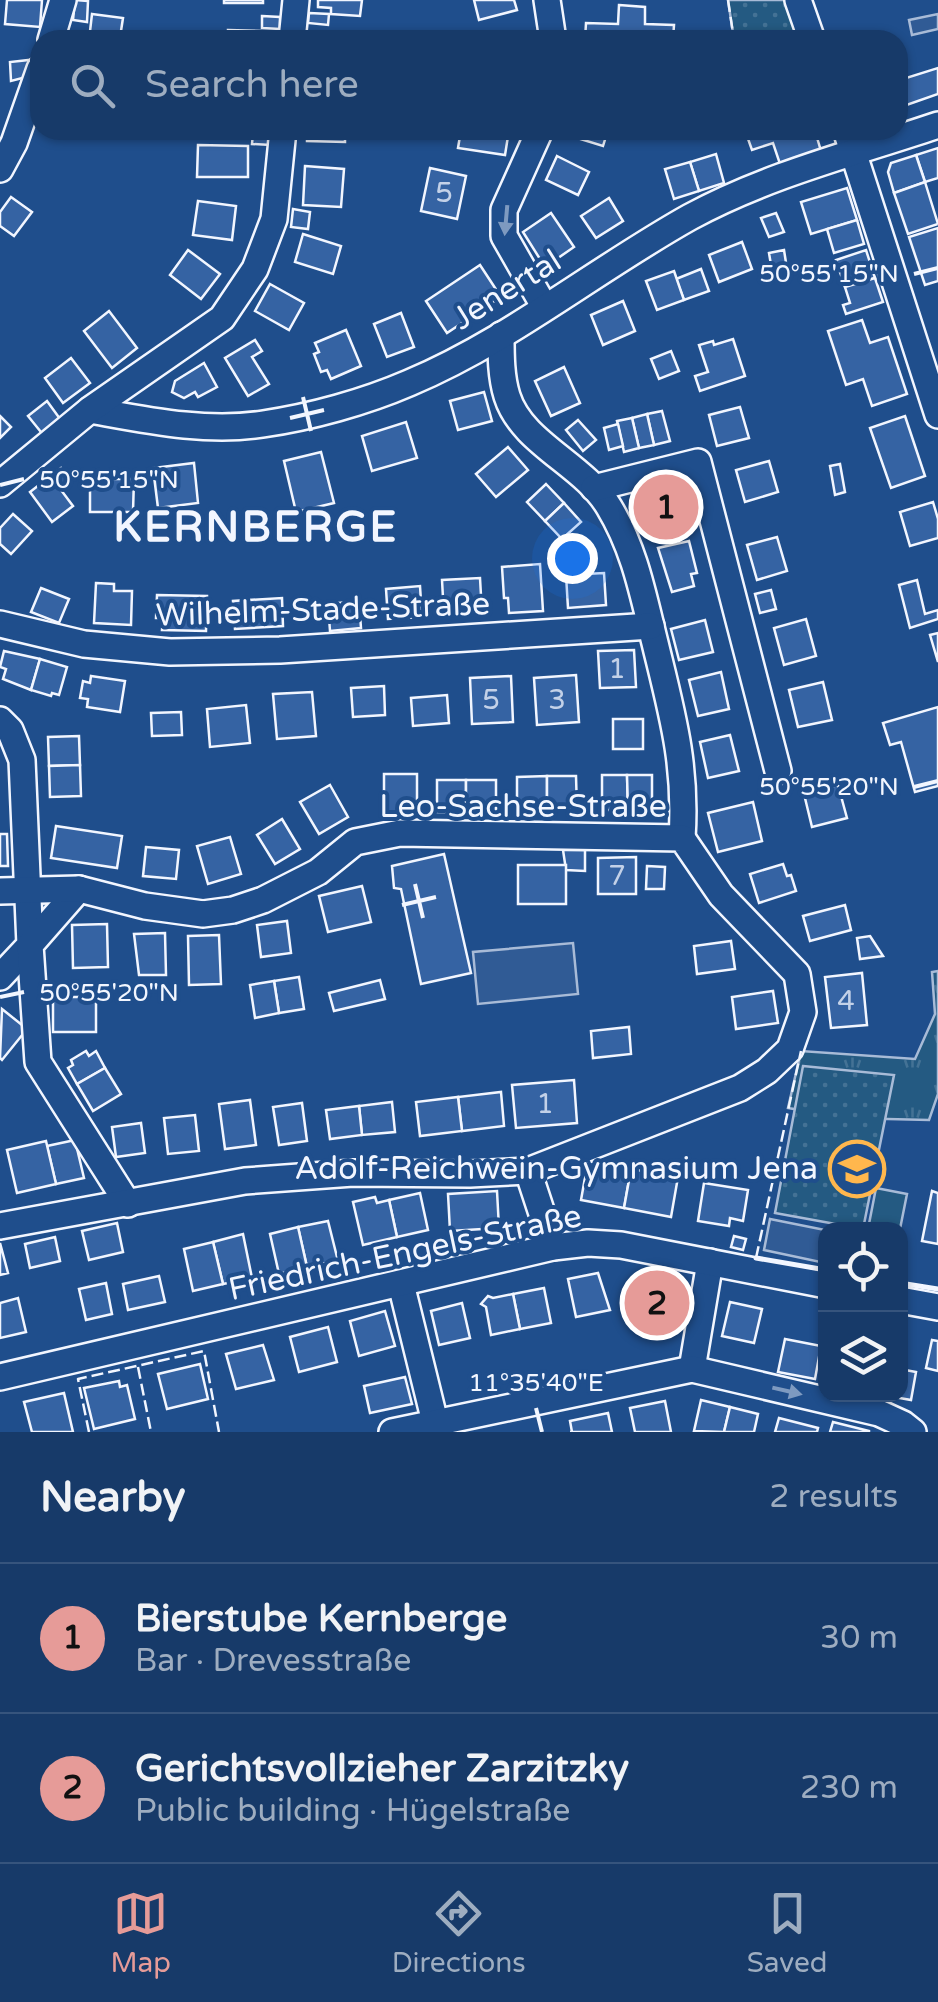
<!DOCTYPE html>
<meta charset="utf-8">
<style>
:root{--surface:#173a69;--page:#244571;--text:#f1f3f6;--muted:#9eadc0;--line:#36547d;--accent:#e69b98}
body{margin:0;font-family:"Varela Round",sans-serif;background:var(--page);color:var(--text)}
.controls{position:absolute;right:30px;bottom:30px;display:grid;overflow:hidden;border-radius:20px;box-shadow:0 2px 8px #0004}
.controls button{width:90px;height:90px;display:grid;place-items:center;padding:0;border:0;border-bottom:2px solid var(--line);background:var(--surface);color:var(--text);font:50px sans-serif}
.you{position:absolute;left:572px;top:558px;width:35px;height:35px;margin:-25px;border:8px solid #fff;border-radius:50%;background:#1a73e8;box-shadow:0 0 0 15px #1a73e833}
.badge{display:grid;place-items:center;width:65px;height:65px;border-radius:50%;background:var(--accent);color:#111;font-size:32px;font-weight:700}
.pin{position:absolute;translate:-50% -50%;border:5px solid #fff;box-shadow:0 2px 10px #0006}
.list{margin:0;padding:0;list-style:none}
h2{display:flex;justify-content:space-between;align-items:center;height:130px;margin:0;padding:0 40px;font-size:42px}
h2 small{font-size:32px;font-weight:400;color:var(--muted)}
.list li{display:grid;grid-template-columns:65px 1fr auto;gap:30px;align-items:center;box-sizing:border-box;height:150px;padding:0 40px;border-top:2px solid var(--line)}
.list b{display:block;font-size:38px;white-space:nowrap}
.list p{margin:0;font-size:32px;white-space:nowrap;color:var(--muted)}
.list em{font-size:32px;font-style:normal;color:var(--muted)}
.icon{flex:none;width:55px;height:55px;fill:none;stroke:currentColor;stroke-width:2;stroke-linecap:round;stroke-linejoin:round}
.map{position:relative;flex:none;width:938px;height:1432px;overflow:hidden}
.search{position:absolute;background:var(--surface);box-shadow:0 2px 8px #0004;left:30px;right:30px;top:30px;height:110px;display:flex;align-items:center;gap:25px;box-sizing:border-box;padding:0 35px;border-radius:30px;color:var(--muted);font-size:38px}
.sheet{height:430px;background:var(--surface)}
nav{display:flex;justify-content:space-around;align-items:center;box-sizing:border-box;height:140px;border-top:2px solid var(--line);background:var(--surface);font-size:28px;color:var(--muted)}
nav a{display:grid;justify-items:center;gap:5px}
nav .on{color:var(--accent)}
.map>svg:first-child{display:block}
.grass{fill:url(#grass-tufts);stroke:#a8bbd7;stroke-width:2.5}
.park{fill:url(#park-dots);stroke:#a8bbd7;stroke-width:2.5}
.pitch{fill:#245a82;stroke:#a8bbd7;stroke-width:2.5}
.parking{fill:#305b95;stroke:#a8bbd7;stroke-width:2.5}
.building{fill:#3563a3;stroke:#f2f6ff;stroke-width:2.5}
.lines{fill:none;stroke-linecap:round;stroke-linejoin:round}
.minor-casing{stroke:#f2f6ff;stroke-width:30}
.minor{stroke:#1f4e8c;stroke-width:25}
.fence{stroke:#f2f6ff;stroke-width:2.5;stroke-dasharray:12 5;stroke-linecap:butt}
.wall{stroke:#f2f6ff;stroke-width:5}
.oneway{fill:#7e9ac0}
.ticks{fill:none;stroke:#f2f6ff;stroke-width:4}
.labels{text-anchor:middle;dominant-baseline:central;stroke-width:8;stroke-linejoin:round;paint-order:stroke}
.number-label{font-size:28px;fill:#c3d1e8}
.street-label{font-size:32px;fill:#f2f6ff;stroke:#1f4e8c}
.poi-label{font-size:32px;fill:#f2f6ff;stroke:#1f4e8c;text-anchor:end}
.district-label{font-size:42px;font-weight:bold;letter-spacing:2.5px;fill:#f2f6ff;stroke:#1f4e8c}
.ticks-label{font-size:25px;text-anchor:middle;fill:#f2f6ff;stroke:#1f4e8c;stroke-width:8;stroke-linejoin:round;paint-order:stroke}
</style>
<div class="map">
<svg width="938" height="1432" viewBox="0 0 938 1432">
<defs>
<pattern id="grass-tufts" width="24" height="20" patternUnits="userSpaceOnUse" patternTransform="scale(2.5)"><rect width="24" height="20" fill="#245a82"/><path d="M3 7l-1-3M5 7V3M7 7l1-3M15 17l-1-3M17 17v-4M19 17l1-3" fill="none" stroke="#447295"/></pattern>
<pattern id="park-dots" width="8" height="8" patternUnits="userSpaceOnUse" patternTransform="scale(2.5)"><rect width="8" height="8" fill="#245a82"/><path d="M2 2h.1M6 6h.1" fill="none" stroke="#447295" stroke-width="1.8" stroke-linecap="round"/></pattern>
</defs>
<rect width="100%" height="100%" fill="#1f4e8c"/>
<polygon class="grass" points="938,971 938,1094 929,1120 845,1118 788,1108 801,1051 915,1059 935,1014 932,972"/>
<g class="park">
<polygon points="728,0 787,0 801,40 734,40"/>
<polygon points="803,1066 894,1075 863,1229 775,1213"/>
</g>
<polygon class="pitch" points="876,1188 907,1194 900,1229 868,1229"/>
<g class="parking">
<polygon points="938,14 938,29 912,35 909,20"/>
<polygon points="573,943 578,994 478,1004 473,952"/>
<polygon points="770,1219 825,1230 825,1263 764,1250"/>
</g>
<g class="building">
<polygon points="7,0 42,0 40,27 5,24"/>
<polygon points="75,0 88,1 87,22 73,20"/>
<rect x="224" y="0" width="39" height="3"/>
<polygon points="318,0 362,0 360,16 331,14 331,8 318,7"/>
<polygon points="474,0 514,0 517,10 479,20"/>
<polygon points="619,5 645,7 645,24 674,25 673,40 585,40 586,23 618,24"/>
<polygon points="309,13 329,14 328,25 308,23"/>
<polygon points="92,14 123,18 121,31 129,32 128,40 89,40"/>
<polygon points="262,16 280,17 280,29 262,28"/>
<polygon points="228,30 260,31 260,40 228,40"/>
<polygon points="29,60 30,76 11,81 10,62"/>
<polygon points="938,68 938,94 898,108 898,74 900,80"/>
<polygon points="307,130 345,130 345,142 307,141"/>
<polygon points="461,130 509,130 505,155 458,148"/>
<polygon points="566,130 608,130 603,146 564,134"/>
<polygon points="764,130 795,130 798,136 815,131 821,151 780,164 773,143 752,150 747,136"/>
<polygon points="253,133 272,135 271,145 252,144"/>
<polygon points="198,145 248,146 248,177 197,177"/>
<polygon points="938,148 938,178 925,182 916,155"/>
<polygon points="716,154 724,183 699,191 690,162"/>
<polygon points="916,155 925,182 894,193 888,172 891,163"/>
<polygon points="557,156 589,172 578,195 546,180"/>
<polygon points="690,162 699,191 674,199 665,169"/>
<polygon points="305,166 344,169 341,207 303,205"/>
<polygon points="430,168 466,176 457,219 421,211"/>
<polygon points="925,182 938,224 908,234 894,193"/>
<polygon points="847,188 857,220 811,234 801,202"/>
<polygon points="11,197 32,212 14,236 0,226 0,212"/>
<polygon points="609,198 623,221 596,238 581,216"/>
<polygon points="198,201 236,206 232,240 193,235"/>
<polygon points="293,209 310,212 308,229 291,227"/>
<polygon points="551,213 574,247 545,267 523,232"/>
<polygon points="776,213 784,232 769,237 761,218"/>
<polygon points="857,220 864,244 834,253 827,229"/>
<polygon points="938,228 938,281 925,285 909,237"/>
<polygon points="303,234 341,246 333,274 295,262"/>
<polygon points="742,242 752,269 719,282 709,255"/>
<polygon points="188,250 220,274 201,299 170,275"/>
<polygon points="784,250 787,269 772,271 769,253"/>
<polygon points="866,250 875,278 845,287 836,260"/>
<polygon points="480,265 501,297 447,333 426,301"/>
<polygon points="701,269 709,291 684,300 676,279"/>
<polygon points="674,271 684,300 657,310 646,281"/>
<polygon points="875,278 883,302 846,314 843,305 850,303 845,287"/>
<polygon points="270,284 304,303 289,330 255,311"/>
<polygon points="623,301 635,331 603,345 591,315"/>
<polygon points="109,311 137,348 112,368 84,331"/>
<polygon points="401,313 414,347 387,357 374,324"/>
<polygon points="862,320 870,343 888,337 907,394 872,406 863,379 846,385 828,331"/>
<polygon points="346,330 361,366 331,379 327,370 321,372 314,354 319,352 315,343"/>
<polygon points="733,339 745,376 700,391 695,376 708,372 699,345 713,341 714,345"/>
<polygon points="255,340 262,351 252,357 269,384 248,396 225,358"/>
<polygon points="671,351 679,371 659,379 651,359"/>
<polygon points="71,358 90,383 63,403 45,378"/>
<polygon points="204,363 217,387 198,397 195,392 184,398 172,392 175,381"/>
<polygon points="564,367 580,403 551,416 535,381"/>
<polygon points="484,392 492,421 458,430 450,401"/>
<polygon points="47,401 63,423 45,437 28,416"/>
<polygon points="740,407 749,438 717,446 709,415"/>
<polygon points="662,411 670,441 654,445 647,414"/>
<polygon points="647,414 654,445 639,448 632,418"/>
<polygon points="0,416 11,427 0,438"/>
<polygon points="905,416 925,476 891,488 870,428"/>
<polygon points="632,418 639,448 624,452 617,421"/>
<polygon points="578,420 596,440 583,451 566,430"/>
<polygon points="406,422 417,458 372,471 362,436"/>
<polygon points="618,424 623,446 609,450 604,428"/>
<polygon points="508,447 528,470 496,497 476,474"/>
<polygon points="321,452 334,503 296,512 284,461"/>
<polygon points="769,461 778,492 745,502 736,470"/>
<polygon points="194,463 198,503 158,508 153,468"/>
<polygon points="840,464 845,492 835,495 830,466"/>
<polygon points="61,468 71,482 61,490 73,506 52,522 30,492"/>
<polygon points="90,479 134,479 133,512 90,512"/>
<polygon points="546,484 564,503 545,521 527,502"/>
<polygon points="679,489 686,516 654,524 647,498"/>
<polygon points="933,502 938,519 938,538 910,546 900,512"/>
<polygon points="564,503 581,522 562,539 545,521"/>
<polygon points="13,514 32,531 11,554 0,544 0,528"/>
<polygon points="777,537 787,571 757,580 747,545"/>
<polygon points="689,541 697,573 691,574 694,586 672,592 658,548"/>
<polygon points="540,564 543,611 509,613 508,598 504,598 502,567"/>
<polygon points="604,573 606,605 568,608 566,575"/>
<polygon points="480,578 482,613 444,616 442,580"/>
<polygon points="917,580 925,614 938,610 938,619 910,628 899,585"/>
<polygon points="96,583 114,584 114,591 132,591 131,625 94,623"/>
<polygon points="420,586 422,617 388,619 386,589"/>
<polygon points="41,588 69,599 59,623 31,612"/>
<polygon points="771,590 776,609 760,613 755,594"/>
<polygon points="157,595 207,596 206,631 162,630 163,618 156,618"/>
<polygon points="282,598 283,626 235,629 233,601"/>
<polygon points="359,601 361,628 330,631 328,604"/>
<polygon points="806,619 816,656 784,665 774,628"/>
<polygon points="705,620 713,652 679,660 671,629"/>
<polygon points="938,633 938,662 930,635"/>
<polygon points="634,650 636,687 600,688 598,651"/>
<polygon points="4,651 40,659 31,690 3,679 6,669 0,667"/>
<polygon points="40,659 67,667 59,695 52,693 51,696 31,690"/>
<polygon points="721,672 729,709 698,716 689,680"/>
<polygon points="576,675 579,722 537,725 534,678"/>
<polygon points="91,676 125,681 120,712 87,707 88,699 80,698 83,681 90,683"/>
<polygon points="511,676 513,722 472,724 470,678"/>
<polygon points="823,682 832,720 798,727 789,690"/>
<polygon points="384,686 385,715 353,717 351,688"/>
<polygon points="312,692 316,736 277,739 273,694"/>
<polygon points="447,695 449,723 413,726 411,698"/>
<polygon points="246,705 250,743 210,747 207,709"/>
<polygon points="938,707 938,786 915,792 901,742 890,745 883,723"/>
<polygon points="181,712 182,735 152,736 151,713"/>
<rect x="613" y="719" width="30" height="30"/>
<polygon points="730,735 739,771 708,778 700,742"/>
<polygon points="79,736 80,765 49,766 48,737"/>
<polygon points="80,765 81,796 50,797 49,766"/>
<rect x="384" y="774" width="33" height="38"/>
<polygon points="602,775 627,775 628,810 602,810"/>
<polygon points="627,775 652,775 652,810 628,810"/>
<polygon points="547,776 547,810 517,810 517,777"/>
<polygon points="547,776 576,776 577,810 547,810"/>
<rect x="437" y="780" width="29" height="32"/>
<rect x="466" y="780" width="30" height="32"/>
<polygon points="330,785 348,817 319,834 300,802"/>
<polygon points="838,785 847,818 812,827 804,794"/>
<polygon points="753,802 762,841 718,852 708,813"/>
<polygon points="282,819 300,849 275,864 257,835"/>
<polygon points="56,826 122,836 117,868 51,858"/>
<polygon points="0,834 7,834 8,866 0,866"/>
<polygon points="230,837 241,874 208,884 197,846"/>
<polygon points="146,847 179,850 176,879 143,876"/>
<polygon points="563,850 585,850 585,871 566,870"/>
<polygon points="444,854 471,973 421,984 401,889 394,888 392,866"/>
<polygon points="636,857 636,894 598,894 598,858"/>
<polygon points="783,864 787,876 791,875 796,891 759,903 750,874"/>
<rect x="518" y="865" width="48" height="39"/>
<polygon points="647,866 665,867 664,889 646,889"/>
<polygon points="362,886 371,922 328,932 319,896"/>
<polygon points="845,905 851,930 810,941 803,916"/>
<polygon points="287,921 291,953 261,957 257,925"/>
<polygon points="107,924 108,967 73,968 72,925"/>
<polygon points="165,933 166,975 139,975 134,934"/>
<polygon points="219,935 221,984 189,985 188,936"/>
<polygon points="870,936 883,956 860,959 857,938"/>
<polygon points="731,941 735,969 697,974 694,946"/>
<polygon points="862,973 867,1025 831,1028 825,977"/>
<polygon points="299,977 304,1009 279,1013 274,981"/>
<polygon points="380,980 385,999 334,1011 329,993"/>
<polygon points="274,981 279,1013 255,1018 250,985"/>
<polygon points="773,991 778,1023 736,1029 732,997"/>
<rect x="53" y="997" width="43" height="35"/>
<polygon points="2,1009 27,1029 2,1060 0,1058"/>
<polygon points="629,1027 631,1054 593,1058 591,1031"/>
<polygon points="86,1051 89,1056 96,1051 105,1068 77,1084 68,1068 73,1065 71,1060"/>
<polygon points="105,1068 121,1094 93,1111 77,1084"/>
<polygon points="574,1080 577,1123 516,1128 512,1085"/>
<polygon points="501,1092 504,1126 462,1131 458,1097"/>
<polygon points="458,1097 462,1131 420,1136 416,1102"/>
<polygon points="250,1100 256,1145 225,1149 219,1104"/>
<polygon points="392,1102 395,1132 362,1135 359,1106"/>
<polygon points="302,1103 307,1141 279,1145 273,1107"/>
<polygon points="359,1106 362,1135 330,1139 326,1110"/>
<polygon points="195,1115 199,1151 168,1154 164,1118"/>
<polygon points="141,1123 145,1153 116,1157 112,1127"/>
<polygon points="75,1140 84,1178 56,1184 47,1146"/>
<polygon points="46,1141 56,1184 17,1193 7,1150"/>
<polygon points="588,1161 631,1169 624,1208 581,1200"/>
<polygon points="631,1169 678,1177 671,1217 624,1208"/>
<polygon points="704,1183 748,1190 743,1221 730,1218 729,1226 698,1221"/>
<polygon points="497,1191 499,1228 450,1231 448,1194"/>
<polygon points="932,1191 938,1193 938,1244 922,1241"/>
<polygon points="420,1193 428,1230 397,1237 389,1200"/>
<polygon points="375,1197 377,1203 389,1200 397,1237 363,1245 353,1202"/>
<polygon points="328,1221 338,1261 307,1267 298,1227"/>
<polygon points="117,1223 123,1252 89,1260 82,1231"/>
<polygon points="298,1227 307,1267 279,1274 270,1234"/>
<polygon points="243,1234 252,1278 223,1284 213,1242"/>
<polygon points="734,1236 746,1239 743,1250 731,1247"/>
<polygon points="55,1237 60,1261 30,1268 25,1244"/>
<polygon points="213,1242 223,1284 193,1291 184,1249"/>
<polygon points="0,1243 8,1273 0,1275"/>
<polygon points="598,1273 610,1310 576,1317 568,1279"/>
<polygon points="159,1276 165,1302 128,1310 123,1284"/>
<polygon points="648,1278 687,1289 678,1322 639,1311"/>
<polygon points="106,1283 112,1314 86,1320 79,1289"/>
<polygon points="544,1288 551,1323 520,1329 513,1294"/>
<polygon points="513,1294 520,1329 491,1335 486,1307 481,1304 488,1296 493,1298"/>
<polygon points="18,1298 26,1332 0,1338 0,1303"/>
<polygon points="730,1302 762,1309 754,1343 722,1336"/>
<polygon points="462,1303 470,1338 439,1345 431,1311"/>
<polygon points="385,1311 395,1346 359,1356 350,1321"/>
<polygon points="328,1327 337,1362 299,1372 290,1337"/>
<polygon points="785,1339 821,1346 815,1379 778,1372"/>
<polygon points="932,1340 938,1341 938,1371 926,1368"/>
<polygon points="263,1345 274,1380 236,1389 226,1354"/>
<polygon points="200,1364 208,1399 167,1409 158,1374"/>
<polygon points="900,1369 916,1372 911,1400 877,1394 900,1394"/>
<polygon points="405,1377 412,1404 370,1413 364,1386"/>
<polygon points="119,1381 120,1387 127,1385 135,1419 94,1429 84,1388"/>
<polygon points="64,1393 73,1432 32,1432 24,1402"/>
<polygon points="701,1400 730,1407 724,1432 694,1431"/>
<polygon points="665,1401 671,1432 635,1432 630,1408"/>
<polygon points="730,1407 758,1414 754,1432 724,1432"/>
<polygon points="608,1413 612,1432 570,1432 572,1432 570,1421"/>
<polygon points="779,1418 818,1428 817,1432 775,1432"/>
<polygon points="833,1422 869,1431 869,1432 830,1432"/>
</g>
<g class="lines">
<g class="minor-casing">
<g id="minor">
<polyline points="547,0 553,40"/>
<polyline points="798,0 812,40"/>
<polyline points="51,40 63,0"/>
<polyline points="292,40 296,0"/>
<polyline points="540,130 504,210 504,236 544,306"/>
<polyline points="846,130 938,415"/>
<polyline points="0,169 14,143 40,69"/>
<path d="M 501,335 C 501,355 501,377 507,396 C 522,444 584,464 609,507 C 635,550 643,595 655,643 C 672,713 687,765 682,838"/>
<path d="M 90,410 C 146,420 206,433 263,424 C 311,417 365,402 409,383 C 509,341 595,270 690,217 C 767,175 855,153 938,125"/>
<polyline points="0,484 91,409 222,318 255,269 274,219 283,130"/>
<polyline points="594,488 698,462 778,771"/>
<polyline points="0,624 84,644 170,652 280,650 651,626"/>
<polyline points="0,720 10,730 22,760 30,945 0,977"/>
<polyline points="79,889 30,945 38,1062 128,1204"/>
<polyline points="0,891 79,889 145,906 203,914 233,910 263,900 318,872 355,842 400,833 682,838 721,895 797,974 803,1012 790,1049 767,1071 740,1088 528,1171 553,1247"/>
<polyline points="0,1226 245,1181 353,1173 470,1174 528,1171"/>
<polyline points="401,1284 435,1422"/>
<polyline points="900,1300 938,1307"/>
<polyline points="692,1369 710,1262"/>
<polyline points="0,1377 553,1247 588,1243 621,1245 826,1285"/>
<polyline points="392,1432 692,1369 879,1413 903,1424 913,1432"/>
</g>
</g>
<use href="#minor" class="minor"/>
<g class="fence">
<polyline points="728,0 734,40"/>
<polyline points="756,1258 801,1051"/>
<polyline points="138,1367 151,1432"/>
<polyline points="89,1432 78,1379 204,1351 219,1432"/>
</g>
<g class="wall">
<polyline points="756,1258 826,1270"/>
<polyline points="900,1283 938,1289"/>
</g>
</g>
<defs><path id="oneway-solid" d="M-6-.8H1V-3.2L6.5 0L1 3.2V.8H-6Z" transform="scale(2.5)"/></defs>
<g class="oneway">
<use href="#oneway-solid" transform="translate(506 220) rotate(95)"/>
<use href="#oneway-solid" transform="translate(787 1391) rotate(13)"/>
</g>
<path class="ticks" d="M 914,274 L 938,268M 303,397 L 311,431M 290,418 L 324,410M 0,485 L 24,479M 914,787 L 938,781M 415,884 L 423,918M 402,905 L 436,897M 0,997 L 24,992M 536,1408 L 542,1432"/>
<defs>
<g id="school-ring" transform="scale(2.875)"><circle r="9.5" fill="#1f4e8c" stroke="#ffb74d" stroke-width="1.5"/><path d="M0-5L7-2L0 1L-7-2ZM-4 1L0 2.5L4 1V4Q0 6-4 4Z" fill="#ffb74d"/></g>
</defs>
<g fill-rule="evenodd">
<use href="#school-ring" x="857" y="1169"/>
</g>
<g class="labels">
<g class="number-label">
<text x="444" y="193">5</text>
<text x="617" y="669">1</text>
<text x="491" y="700">5</text>
<text x="557" y="700">3</text>
<text x="617" y="876">7</text>
<text x="846" y="1001">4</text>
<text x="545" y="1104">1</text>
</g>
<g class="street-label">
<text transform="translate(507 290) rotate(-32)">Jenertal</text>
<text transform="translate(323 610) rotate(-2)">Wilhelm-Stade-Straße</text>
<text x="523" y="807">Leo-Sachse-Straße</text>
<text transform="translate(405 1253) rotate(-12)">Friedrich-Engels-Straße</text>
</g>
<g class="poi-label">
<text x="818" y="1169">Adolf-Reichwein-Gymnasium Jena</text>
</g>
<g class="district-label">
<text x="256" y="527">KERNBERGE</text>
</g>
</g>
<g class="ticks-label">
<text x="829" y="282">50°55'15"N</text>
<text x="109" y="488">50°55'15"N</text>
<text x="829" y="795">50°55'20"N</text>
<text x="109" y="1001">50°55'20"N</text>
<text x="536" y="1391">11°35'40"E</text>
</g>
</svg>
<div class="controls">
<button><svg class="icon" aria-label="locate" viewBox="0 0 24 24"><circle cx="12" cy="12" r="6"/><path d="M12 2v4M12 18v4M2 12h4M18 12h4"/></svg></button>
<button><svg class="icon" aria-label="layers" viewBox="0 0 24 24"><path d="M12 4l9 5-9 5-9-5zM3 14l9 5 9-5"/></svg></button>
</div>
<div class="you"></div>
<div class="pin badge" style="left:666px;top:507px">1</div>
<div class="pin badge" style="left:657px;top:1303px">2</div>
<div class="search"><svg class="icon" aria-label="search" viewBox="0 0 24 24"><circle cx="10" cy="10" r="6"/><path d="M15 15l6 6"/></svg>Search here</div>
</div>
<section class="sheet">
<h2>Nearby<small>2 results</small></h2>
<ul class="list">
<li><span class="badge">1</span><div><b>Bierstube Kernberge</b><p>Bar · Drevesstraße</p></div><em>30 m</em></li>
<li><span class="badge">2</span><div><b>Gerichtsvollzieher Zarzitzky</b><p>Public building · Hügelstraße</p></div><em>230 m</em></li>
</ul>
</section>
<nav>
<a class="on"><svg class="icon" aria-label="map" viewBox="0 0 24 24"><path d="M3 6l6-2 6 2 6-2v14l-6 2-6-2-6 2zM9 4v14M15 6v14"/></svg>Map</a>
<a><svg class="icon" aria-label="directions" viewBox="0 0 24 24"><path d="M12 3l9 9-9 9-9-9zM9 14v-3h6M13 9l2 2-2 2"/></svg>Directions</a>
<a><svg class="icon" aria-label="saved" viewBox="0 0 24 24"><path d="M7 4h10v16l-5-4-5 4z"/></svg>Saved</a>
</nav>
